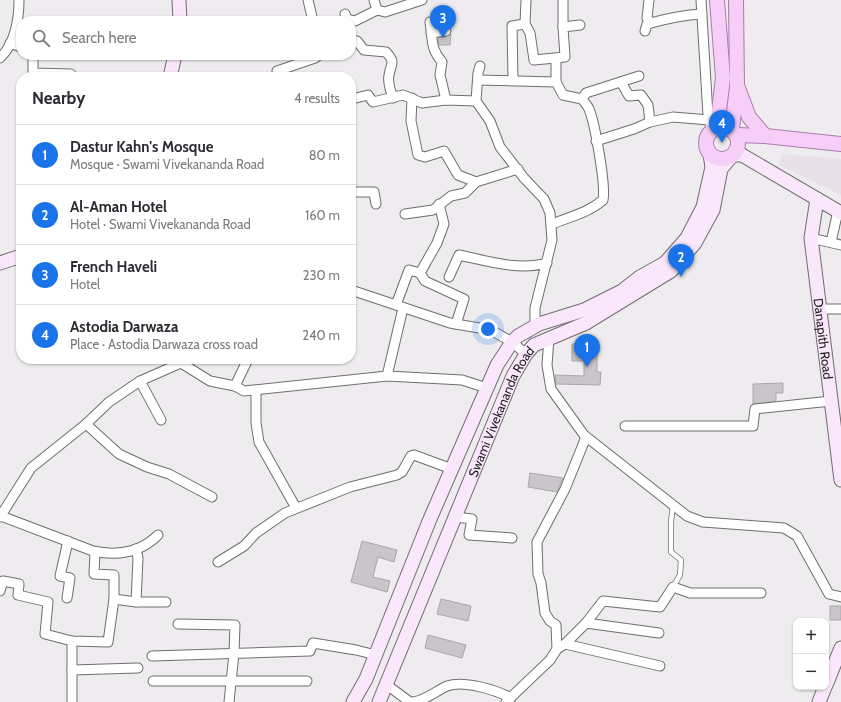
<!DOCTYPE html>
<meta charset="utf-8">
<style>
:root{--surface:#fff;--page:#f2f2f3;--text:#2b2b33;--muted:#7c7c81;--line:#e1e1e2;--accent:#1a73e8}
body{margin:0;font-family:Cabin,sans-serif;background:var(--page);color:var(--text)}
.controls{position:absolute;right:12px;bottom:12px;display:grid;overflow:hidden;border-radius:8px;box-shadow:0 1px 3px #0004}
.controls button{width:36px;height:36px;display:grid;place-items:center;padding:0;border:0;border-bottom:1px solid var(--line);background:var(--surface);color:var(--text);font:20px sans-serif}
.you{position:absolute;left:488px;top:329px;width:14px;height:14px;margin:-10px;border:3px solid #fff;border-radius:50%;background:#1a73e8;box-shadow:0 0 0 6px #1a73e833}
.badge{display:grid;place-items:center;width:26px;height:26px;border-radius:50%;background:var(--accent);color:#fff;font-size:13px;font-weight:700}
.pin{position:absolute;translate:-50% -33px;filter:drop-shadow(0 1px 2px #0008)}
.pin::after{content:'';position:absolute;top:21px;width:14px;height:12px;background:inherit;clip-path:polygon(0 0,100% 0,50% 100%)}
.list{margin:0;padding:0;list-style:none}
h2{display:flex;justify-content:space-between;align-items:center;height:52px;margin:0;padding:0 16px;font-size:17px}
h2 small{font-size:13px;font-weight:400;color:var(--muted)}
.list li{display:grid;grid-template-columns:26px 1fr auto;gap:12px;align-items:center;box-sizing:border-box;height:60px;padding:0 16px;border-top:1px solid var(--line)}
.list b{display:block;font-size:15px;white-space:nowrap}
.list p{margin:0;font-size:13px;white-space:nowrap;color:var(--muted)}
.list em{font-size:13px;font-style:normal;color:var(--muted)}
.icon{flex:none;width:22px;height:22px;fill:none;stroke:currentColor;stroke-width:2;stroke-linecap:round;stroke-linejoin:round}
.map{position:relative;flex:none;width:841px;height:702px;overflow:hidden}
.search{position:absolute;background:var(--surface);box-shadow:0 1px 3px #0004;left:16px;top:16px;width:340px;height:44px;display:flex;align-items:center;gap:10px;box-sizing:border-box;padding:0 14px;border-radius:16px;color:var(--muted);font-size:15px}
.panel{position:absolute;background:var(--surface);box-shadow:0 1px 3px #0004;left:16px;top:72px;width:340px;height:292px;border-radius:16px}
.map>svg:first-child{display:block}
.built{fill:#e9e0e9}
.building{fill:#c9c6c9;stroke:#aaa7aa}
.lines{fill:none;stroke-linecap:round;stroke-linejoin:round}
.lane-casing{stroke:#706d70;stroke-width:6}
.street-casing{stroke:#706d70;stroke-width:11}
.secondary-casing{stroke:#706d70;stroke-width:15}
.primary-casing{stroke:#a87ca9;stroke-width:16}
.lane{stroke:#fff;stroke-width:4.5}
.street{stroke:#fff;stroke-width:9}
.secondary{stroke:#fbe7fb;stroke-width:13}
.primary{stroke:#f7cef8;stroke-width:14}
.labels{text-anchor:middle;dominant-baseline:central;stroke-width:3.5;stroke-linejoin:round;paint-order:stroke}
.street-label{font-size:13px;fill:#1f1e1f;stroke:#fcf9fc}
</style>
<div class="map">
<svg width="841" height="702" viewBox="0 0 841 702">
<rect width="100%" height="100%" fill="#efecef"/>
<polygon class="built" points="783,154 841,159 841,195 779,165"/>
<g class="building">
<polygon points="451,34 450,45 439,45 438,38"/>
<polygon points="572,344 597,344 597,372 601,372 600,385 556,384 555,375 584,376 584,361 572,361"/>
<polygon points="783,383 783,393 776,393 776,401 753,404 753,384"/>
<polygon points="530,473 563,478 557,492 528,487"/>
<polygon points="362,541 397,550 394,562 378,557 373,577 390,581 387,592 351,582"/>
<polygon points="441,599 471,606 468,621 437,614"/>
<rect x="830" y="606" width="11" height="14"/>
<polygon points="428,635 466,645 462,658 425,648"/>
</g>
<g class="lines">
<g class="lane-casing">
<polyline id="lane" points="673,587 680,575 681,560 671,552 671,522 673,505"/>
</g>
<g class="street-casing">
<g id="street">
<polyline points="308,0 313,21"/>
<polyline points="374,0 377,10"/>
<polyline points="526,0 525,24 530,33 534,60 565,57 563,27 580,25"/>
<polyline points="649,0 647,18 651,23"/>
<polyline points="701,0 708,115 712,130"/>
<polyline points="345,14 347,19 355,21 377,10 385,12 422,0"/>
<path d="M 430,22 C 433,40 430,48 442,62 L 440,75 L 446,100"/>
<polyline points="563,27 563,0"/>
<path d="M 645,31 L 647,24 C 665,19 683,15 702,14"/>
<polyline points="431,33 446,31"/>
<path d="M 351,42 L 357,41 L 364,50 L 386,52 C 396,63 391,63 389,75 C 387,82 391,92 393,98"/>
<polyline points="10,43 21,47"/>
<polyline points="33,55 33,73 71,74 71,77"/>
<path d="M 0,58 C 15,44 19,19 19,0"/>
<polyline points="480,66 478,73 476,101 490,121 500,147 524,178 544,199 550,213 552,240 535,308 535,327"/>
<polyline points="277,71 315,58 319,55"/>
<polyline points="478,80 556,82 563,95 582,99"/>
<polyline points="513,80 512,26 525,24"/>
<polyline points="556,82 556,59"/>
<polyline points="621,82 629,96 641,95 648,105 650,122 673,117 709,120"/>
<polyline points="412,98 411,121 418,155 425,157 444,151 458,175 476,182"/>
<polyline points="352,99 368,95 373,102 403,95 422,103 446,100 476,101"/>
<polyline points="596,141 634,129 650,122"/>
<polyline points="351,192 374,192 376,204"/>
<polyline points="405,214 433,210 451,196 465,193 476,182 518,169"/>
<path d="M 552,224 C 569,217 588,213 603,200 C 606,185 595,124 589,109 C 588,106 584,102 582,99 L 586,93 L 639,76"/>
<polyline points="811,238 841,245"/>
<polyline points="831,242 838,211"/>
<polyline points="420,273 437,243 444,224 439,204"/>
<path d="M 449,277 L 459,255 C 487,261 519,271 547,263"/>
<polyline points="351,290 450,323 491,330 512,342 526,354"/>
<polyline points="396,305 409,270 420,273 425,281 464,299 456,324"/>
<polyline points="819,309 841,309"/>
<polyline points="549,338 547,365 551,389 584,435 687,516 703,522 784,528 797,536 829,594 841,597"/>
<polyline points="387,376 403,308"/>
<polyline points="140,381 161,420"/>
<polyline points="235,386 244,391 387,376 462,380 487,388"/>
<polyline points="256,390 256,423 259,442 296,508"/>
<polyline points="86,424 119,454 147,467 169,474 212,497"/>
<polyline points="625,426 753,426 755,409 831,401"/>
<path d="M 1,516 L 93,551 C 117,556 140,553 158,535"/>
<polyline points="0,517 31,468 86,424 109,402 140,381 181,363 210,381 235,386 248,359"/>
<polyline points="456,517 472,519 469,535 512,538"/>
<polyline points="136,549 138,558 136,602"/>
<polyline points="95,552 94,574 114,575 114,599 136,602 166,602"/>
<polyline points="218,562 244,546 256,533 285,513 350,487 397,475 402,472 411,456 414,455 452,469"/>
<polyline points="0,591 3,581 19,584 18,595 48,602 45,634 72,641 108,642 114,599"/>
<polyline points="67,598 70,578 60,576 68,541"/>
<polyline points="586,623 659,633"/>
<polyline points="178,624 235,625 234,653 229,702"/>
<polyline points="565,644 660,666"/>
<polyline points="557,649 556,625 550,621 545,613 541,583 538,574 537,542 565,489 586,437"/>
<polyline points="152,656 310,651 313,643 356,650 376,655"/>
<polyline points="72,670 138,668"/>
<polyline points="153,681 307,681"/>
<polyline points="387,685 410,702"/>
<polyline points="72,702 72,641"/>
<path d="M 413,702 C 426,700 436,691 447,686 C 464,680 496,690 511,698"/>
<polyline points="506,702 550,660 557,649 565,644 586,623 603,601 660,607 673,587 690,593 761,593"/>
</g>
</g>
<g class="secondary-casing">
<g id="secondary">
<polyline points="179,0 180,21"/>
<polyline points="170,77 175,55"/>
<polyline points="734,155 742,155 841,213"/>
<path id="s1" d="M 817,199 L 811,238 L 841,480"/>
<polyline points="0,263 21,256"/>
<polyline points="826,685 841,648"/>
<polyline points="353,702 366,679 430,519 497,365 512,342 518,336 539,324 584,310 622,291 640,277 665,263 687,238 703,207 712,167 710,154"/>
<path id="s2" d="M 379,702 L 513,376 L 526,354 L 534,345 L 586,323 L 671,271 L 695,243 L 713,210 L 721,169 L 731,157"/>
<polyline points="819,702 825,687"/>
</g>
</g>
<g class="primary-casing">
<g id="primary">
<polyline points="738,88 749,117 765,136"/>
<circle cx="722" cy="143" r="16"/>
<polyline points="717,127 723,78 717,0"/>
<polyline points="732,129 737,86 736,0"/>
<polyline points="737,135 765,136 841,144"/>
</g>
</g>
<use href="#lane" class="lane"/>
<use href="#street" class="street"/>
<use href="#secondary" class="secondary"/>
<use href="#primary" class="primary"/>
</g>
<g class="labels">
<g class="street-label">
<text stroke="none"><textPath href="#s1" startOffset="141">Danapith Road</textPath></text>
<text stroke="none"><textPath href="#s2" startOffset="315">Swami Vivekananda Road</textPath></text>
</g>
</g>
</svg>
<div class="controls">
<button>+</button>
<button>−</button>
</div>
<div class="you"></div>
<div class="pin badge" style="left:587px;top:367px">1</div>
<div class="pin badge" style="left:681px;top:277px">2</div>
<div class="pin badge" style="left:443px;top:38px">3</div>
<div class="pin badge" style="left:722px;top:143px">4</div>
<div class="search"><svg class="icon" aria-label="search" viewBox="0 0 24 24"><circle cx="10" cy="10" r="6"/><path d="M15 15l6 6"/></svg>Search here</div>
<section class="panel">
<h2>Nearby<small>4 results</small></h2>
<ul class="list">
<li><span class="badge">1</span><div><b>Dastur Kahn's Mosque</b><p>Mosque · Swami Vivekananda Road</p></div><em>80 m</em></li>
<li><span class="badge">2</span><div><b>Al-Aman Hotel</b><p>Hotel · Swami Vivekananda Road</p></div><em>160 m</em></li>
<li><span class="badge">3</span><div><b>French Haveli</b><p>Hotel</p></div><em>230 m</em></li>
<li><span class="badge">4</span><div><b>Astodia Darwaza</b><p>Place · Astodia Darwaza cross road</p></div><em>240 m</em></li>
</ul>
</section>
</div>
